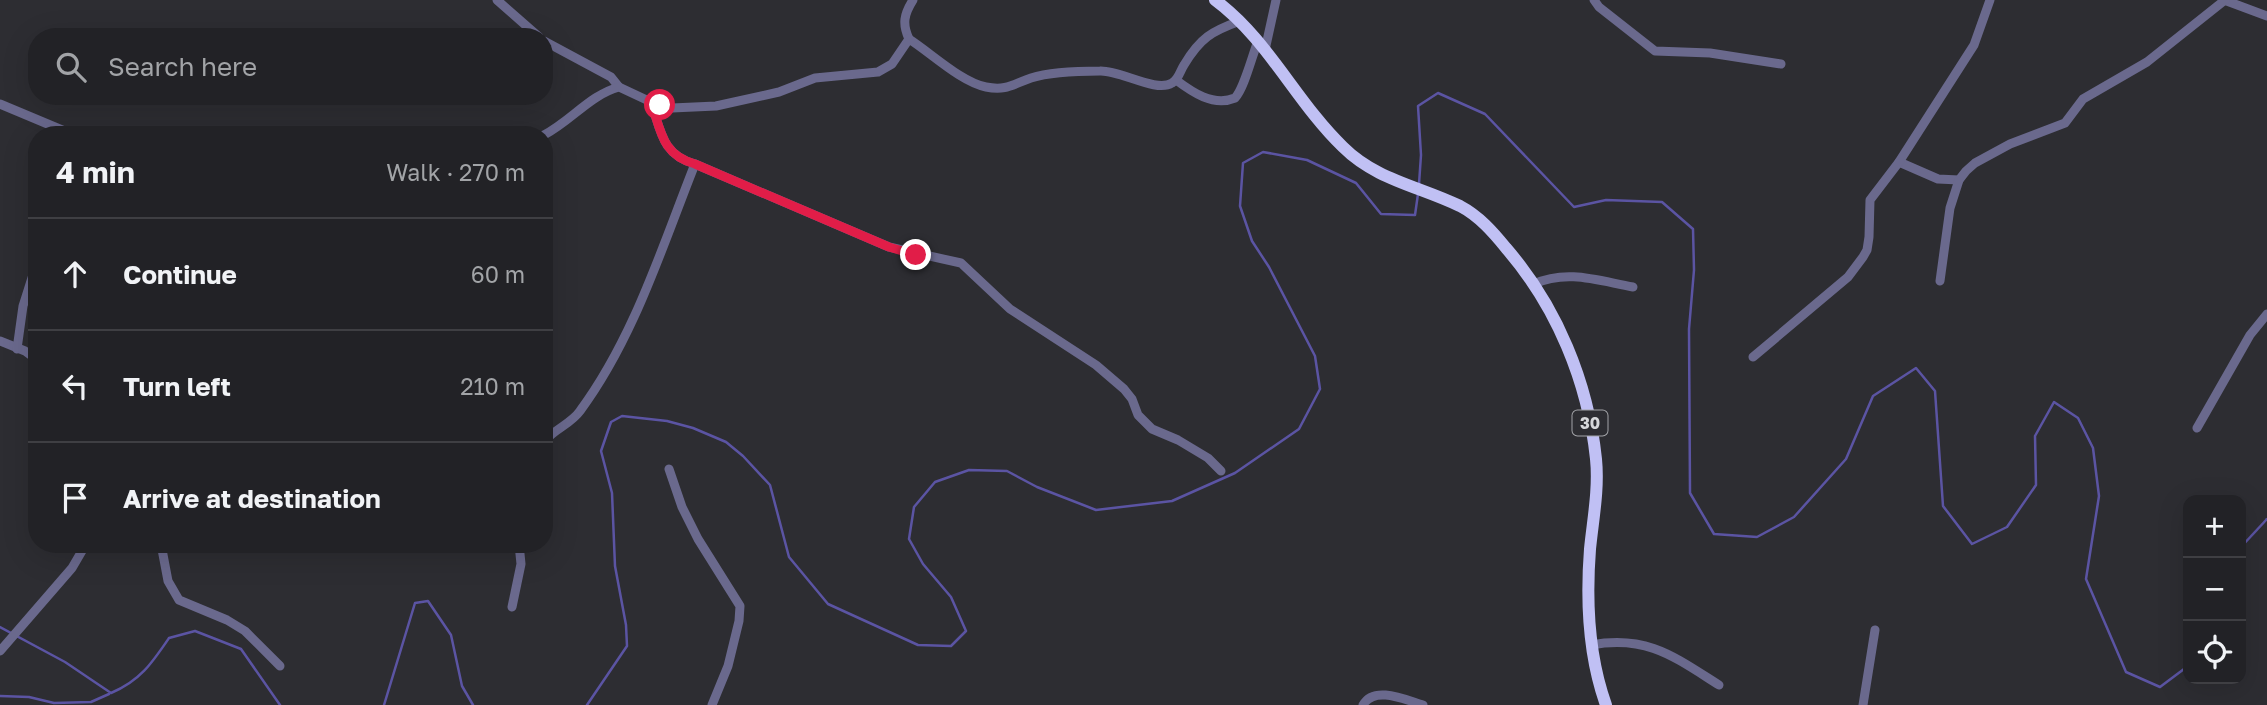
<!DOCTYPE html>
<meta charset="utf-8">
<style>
:root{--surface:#222226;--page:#2a2a2e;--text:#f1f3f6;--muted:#a2a4a7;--line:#3f3f43}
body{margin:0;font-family:"Golos Text",sans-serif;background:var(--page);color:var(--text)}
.controls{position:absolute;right:21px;bottom:21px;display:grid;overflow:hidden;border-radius:14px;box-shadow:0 7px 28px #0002}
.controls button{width:63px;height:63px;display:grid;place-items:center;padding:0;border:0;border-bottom:2px solid var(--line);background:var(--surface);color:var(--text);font:35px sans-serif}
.stop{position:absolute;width:21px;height:21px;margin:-16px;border:5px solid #e11d48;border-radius:50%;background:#fff}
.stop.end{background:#e11d48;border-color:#fff;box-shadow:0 2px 7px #0008}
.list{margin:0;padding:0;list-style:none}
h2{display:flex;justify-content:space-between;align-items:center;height:91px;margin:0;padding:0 28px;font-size:30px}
h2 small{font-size:23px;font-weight:400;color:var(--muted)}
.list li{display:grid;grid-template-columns:46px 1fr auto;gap:21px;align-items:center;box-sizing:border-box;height:112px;padding:0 28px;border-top:2px solid var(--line)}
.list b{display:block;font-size:26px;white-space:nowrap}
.list em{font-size:23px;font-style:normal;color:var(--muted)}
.icon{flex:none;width:38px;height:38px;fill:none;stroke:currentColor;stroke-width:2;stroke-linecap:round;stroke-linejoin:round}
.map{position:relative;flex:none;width:2267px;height:705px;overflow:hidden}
.search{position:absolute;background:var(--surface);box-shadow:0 7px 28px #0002;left:28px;top:28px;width:525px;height:77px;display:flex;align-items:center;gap:18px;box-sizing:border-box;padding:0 24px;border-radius:28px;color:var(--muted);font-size:26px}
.panel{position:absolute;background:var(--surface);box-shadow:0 7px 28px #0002;left:28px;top:126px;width:525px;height:427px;border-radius:28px}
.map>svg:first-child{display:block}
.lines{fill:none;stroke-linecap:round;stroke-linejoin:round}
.stream{stroke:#5b54a3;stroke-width:2.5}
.minor{stroke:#6a698d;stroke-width:9}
.highway{stroke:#c0c0f4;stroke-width:12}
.route{stroke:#e11d48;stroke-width:9}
.labels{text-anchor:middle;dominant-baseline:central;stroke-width:5;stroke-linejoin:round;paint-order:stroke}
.shield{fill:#2d2d32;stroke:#a3a4a8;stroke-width:2}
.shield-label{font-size:16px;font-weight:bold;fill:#d6d7da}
</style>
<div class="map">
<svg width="2267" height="705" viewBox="0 0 2267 705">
<rect width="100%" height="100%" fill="#2d2d32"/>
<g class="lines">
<g class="stream">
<polyline points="1419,184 1421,155 1418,106 1438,93 1485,114 1574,207 1606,200 1662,202 1693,229 1694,270 1689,329 1690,493 1714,534 1757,537 1794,517 1846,459 1873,396 1916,368 1935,391 1943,506 1972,544 2007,527 2036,485 2035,436 2054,402 2078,418 2093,448 2099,496 2086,579 2126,672 2160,687 2188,666"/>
<polyline points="2241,547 2267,519"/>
<path d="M 0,627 L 65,662 L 111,693 C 140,681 152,663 169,638 L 195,631 L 241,649 L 280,705"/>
<polyline points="0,696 29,697 54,703 91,702 109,694"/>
<polyline points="384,705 415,603 428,601 451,635 462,686 473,705"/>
<polyline points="587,705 627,646 626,625 615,566 612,493 601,451 611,422 622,416 667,421 693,428 726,442 743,456 770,485 789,557 828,604 918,645 951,646 966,631 951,597 923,564 909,539 914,507 935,482 969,470 1007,471 1037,487 1096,510 1172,501 1235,473 1299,429 1320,389 1315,356 1269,267 1252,241 1240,206 1243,163 1263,152 1307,160 1356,183 1381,214 1415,215 1418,194"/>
</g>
<g class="minor">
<polyline points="497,0 539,37"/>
<polyline points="1594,0 1599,7 1655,51 1710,53 1781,64"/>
<polyline points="2224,0 2267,16"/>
<path d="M 909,39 C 902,24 904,14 913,0"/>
<polyline points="544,41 611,77 619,87"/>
<polyline points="1265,50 1276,0"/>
<path d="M 1176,80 C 1192,92 1213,107 1235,98 C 1244,89 1252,56 1258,41"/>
<path d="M 651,102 C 661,131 662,155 695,164 L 889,247 L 961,263 L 1010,309 L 1096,365 L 1124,389 L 1132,399 L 1138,415 L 1152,429 L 1178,440 L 1208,458 L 1221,471"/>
<polyline points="0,104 74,135"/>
<path d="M 544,135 C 571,121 590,95 619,87 L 651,102 L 672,108 L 716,106 L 779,92 L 815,78 L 878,72 L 892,64 L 909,39 C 931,53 961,82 986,87 C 1007,91 1013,84 1031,78 C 1050,72 1081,71 1100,71 C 1120,70 1156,93 1172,83 C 1179,79 1180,71 1184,65 C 1200,38 1212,31 1240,21"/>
<polyline points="1899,162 1938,179 1959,180"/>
<polyline points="1940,281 1950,208 1959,180 1966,171 1975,163 2010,144 2065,123 2083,99 2147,62 2225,0"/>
<path d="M 1534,284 C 1567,269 1599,281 1633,287"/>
<polyline points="0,341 25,351 37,360"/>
<polyline points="17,349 23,306 37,262"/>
<polyline points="1753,357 1848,277 1863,257 1867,250 1869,237 1870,200 1899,162 1974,45 1990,0"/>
<polyline points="2197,428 2250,335 2267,314"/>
<path d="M 544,442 C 554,429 571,424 580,411 C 634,338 662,247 695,164"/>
<polyline points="669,469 682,507 698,539 740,606 739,621 728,666 712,705"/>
<polyline points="161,544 168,581 179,600 227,620 245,631 280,666"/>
<polyline points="512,607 521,564 519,544"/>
<path d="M 1591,645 C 1647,635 1673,656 1719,685"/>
<polyline points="0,651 72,568 86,544"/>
<path d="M 1363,705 C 1374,685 1406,700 1423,705"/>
<polyline points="1863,705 1875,630"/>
</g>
<path class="highway" d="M 1215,0 C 1268,39 1296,102 1343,147 C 1376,180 1419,186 1460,206 C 1479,216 1493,232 1506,248 C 1557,307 1588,382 1596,459 C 1599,489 1593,519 1590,549 C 1586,601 1588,655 1606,705"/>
</g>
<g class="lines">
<path class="route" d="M 660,105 L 651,102 C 661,131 662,155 695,164 L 889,247 L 916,255"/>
</g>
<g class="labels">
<rect class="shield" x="1572.5" y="410.5" width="35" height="25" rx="5"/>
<g class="shield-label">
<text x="1590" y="423">30</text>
</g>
</g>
</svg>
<div class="controls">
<button>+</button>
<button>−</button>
<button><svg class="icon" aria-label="locate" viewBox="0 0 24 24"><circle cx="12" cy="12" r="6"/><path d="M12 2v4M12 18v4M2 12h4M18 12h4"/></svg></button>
</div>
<div class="stop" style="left:660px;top:105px"></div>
<div class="stop end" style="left:916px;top:255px"></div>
<div class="search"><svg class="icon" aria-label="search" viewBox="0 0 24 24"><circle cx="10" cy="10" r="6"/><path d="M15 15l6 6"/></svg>Search here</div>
<section class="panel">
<h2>4 min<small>Walk · 270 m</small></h2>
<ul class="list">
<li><svg class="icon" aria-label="ahead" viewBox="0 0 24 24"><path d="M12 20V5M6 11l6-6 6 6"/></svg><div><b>Continue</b></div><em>60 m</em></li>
<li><svg class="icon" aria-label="left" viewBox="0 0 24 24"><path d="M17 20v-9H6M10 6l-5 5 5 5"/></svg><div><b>Turn left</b></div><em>210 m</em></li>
<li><svg class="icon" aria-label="arrive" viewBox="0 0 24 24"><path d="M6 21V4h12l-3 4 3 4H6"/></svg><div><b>Arrive at destination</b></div></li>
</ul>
</section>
</div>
